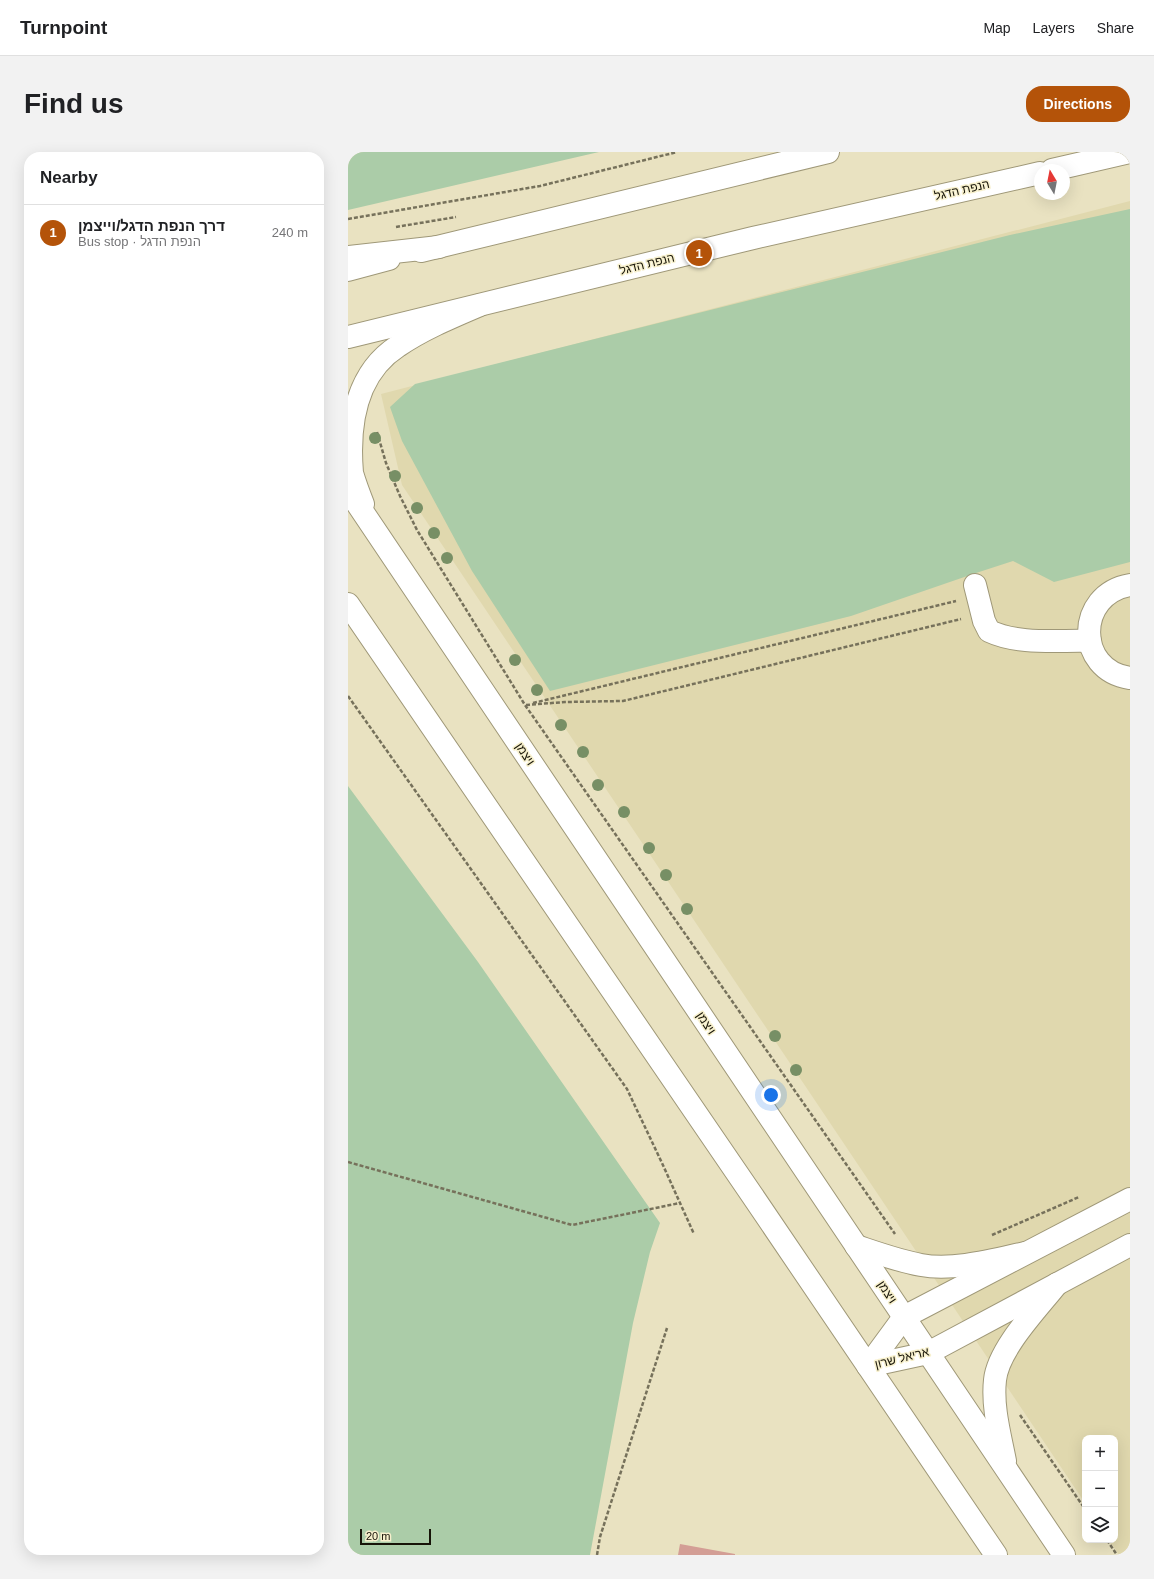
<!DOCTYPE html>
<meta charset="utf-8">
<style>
:root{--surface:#fff;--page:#f2f2f2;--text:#202124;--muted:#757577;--line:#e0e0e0;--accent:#b45309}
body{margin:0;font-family:Arial,"Noto Sans Hebrew",sans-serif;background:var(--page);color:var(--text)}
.controls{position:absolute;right:12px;bottom:12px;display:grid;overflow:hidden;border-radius:8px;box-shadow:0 4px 16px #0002}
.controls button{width:36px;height:36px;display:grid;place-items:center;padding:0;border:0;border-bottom:1px solid var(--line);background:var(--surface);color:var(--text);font:20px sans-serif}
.compass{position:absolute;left:686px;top:12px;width:36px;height:36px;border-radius:50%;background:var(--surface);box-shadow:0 4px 16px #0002;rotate:350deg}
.scale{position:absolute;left:12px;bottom:10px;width:71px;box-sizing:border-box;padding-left:4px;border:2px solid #171408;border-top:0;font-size:11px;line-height:14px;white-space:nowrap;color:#171408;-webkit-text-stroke:3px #f7f0cd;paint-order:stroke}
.you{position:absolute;left:423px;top:943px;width:14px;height:14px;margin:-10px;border:3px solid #fff;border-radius:50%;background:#1a73e8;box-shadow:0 0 0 6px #1a73e833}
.badge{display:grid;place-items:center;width:26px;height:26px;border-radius:50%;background:var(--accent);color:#fff;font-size:13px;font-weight:700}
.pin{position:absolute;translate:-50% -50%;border:2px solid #fff;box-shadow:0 1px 4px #0006}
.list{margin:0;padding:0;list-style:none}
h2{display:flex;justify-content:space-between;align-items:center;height:52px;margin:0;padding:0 16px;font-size:17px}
h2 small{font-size:13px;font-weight:400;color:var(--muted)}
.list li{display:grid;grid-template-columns:26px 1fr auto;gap:12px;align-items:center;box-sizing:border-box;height:56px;padding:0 16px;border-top:1px solid var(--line)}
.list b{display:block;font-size:15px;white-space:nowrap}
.list p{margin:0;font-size:13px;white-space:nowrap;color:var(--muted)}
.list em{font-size:13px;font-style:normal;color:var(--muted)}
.icon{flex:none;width:22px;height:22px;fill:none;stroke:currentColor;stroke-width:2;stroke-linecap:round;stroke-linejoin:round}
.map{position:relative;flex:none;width:782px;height:1403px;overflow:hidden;border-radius:16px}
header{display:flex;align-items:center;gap:24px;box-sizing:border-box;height:56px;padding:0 20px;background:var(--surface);border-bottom:1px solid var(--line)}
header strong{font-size:19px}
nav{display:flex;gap:22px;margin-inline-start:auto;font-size:14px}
.intro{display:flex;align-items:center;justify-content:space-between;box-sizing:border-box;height:96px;padding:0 24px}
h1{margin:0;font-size:28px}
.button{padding:10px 18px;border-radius:16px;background:var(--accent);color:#fff;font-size:14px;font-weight:700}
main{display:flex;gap:24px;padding:0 24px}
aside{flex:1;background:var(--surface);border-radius:16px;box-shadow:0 4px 16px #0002}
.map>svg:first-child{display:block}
.built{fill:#e0d8ae}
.green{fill:#abcca8}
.building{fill:#d39e95}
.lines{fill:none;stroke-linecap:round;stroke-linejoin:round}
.minor-casing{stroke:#9f9878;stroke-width:24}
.tertiary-casing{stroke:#9f9878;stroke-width:24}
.secondary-casing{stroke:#9f9878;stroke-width:24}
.primary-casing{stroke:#9f9878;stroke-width:24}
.path{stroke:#76715b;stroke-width:2.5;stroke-dasharray:4 2;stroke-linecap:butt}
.minor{stroke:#fff;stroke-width:22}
.tertiary{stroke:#fff;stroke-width:22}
.secondary{stroke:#fff;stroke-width:22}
.primary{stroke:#fff;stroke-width:22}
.tree{fill:#778f65}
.labels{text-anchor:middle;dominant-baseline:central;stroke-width:3;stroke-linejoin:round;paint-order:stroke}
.street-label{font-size:12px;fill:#171408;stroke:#f7f0cd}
</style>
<header>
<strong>Turnpoint</strong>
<nav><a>Map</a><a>Layers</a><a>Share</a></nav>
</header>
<div class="intro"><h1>Find us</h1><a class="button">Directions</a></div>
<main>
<aside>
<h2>Nearby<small></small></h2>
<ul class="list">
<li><span class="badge">1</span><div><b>דרך הנפת הדגל/וייצמן</b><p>Bus stop · הנפת הדגל</p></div><em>240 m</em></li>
</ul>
</aside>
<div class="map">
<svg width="782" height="1403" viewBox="0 0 782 1403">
<rect width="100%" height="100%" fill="#e9e2c1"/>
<polygon class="built" points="782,49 782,1403 771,1403 761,1388 767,1388 767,1286 737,1286 737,1351 54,333 33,242"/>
<g class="green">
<polygon points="0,0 251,0 0,58"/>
<polygon points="782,57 782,410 706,430 665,409 628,421 503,464 202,539 124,419 54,289 42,255 67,232 662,83"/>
<polygon points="0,634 130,810 312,1071 302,1100 285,1171 242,1403 0,1403"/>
</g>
<polygon class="building" points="332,1392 387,1402 387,1403 330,1403"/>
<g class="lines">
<g class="minor-casing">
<g id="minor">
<path d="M 627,433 L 636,469 L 641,479 C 671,493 709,488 742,489"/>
<path d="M 782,433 C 728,442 727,518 782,526"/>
</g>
</g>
<g class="tertiary-casing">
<g id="tertiary">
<polyline points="520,1214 556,1165 782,1047"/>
<polyline points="520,1214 580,1201 782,1093"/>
</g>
</g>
<g class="secondary-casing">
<g id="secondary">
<polyline points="704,18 782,0"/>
<polyline points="73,99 480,0"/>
<polyline points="0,118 41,107"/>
<polyline points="0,185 405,86 692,21"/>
</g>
</g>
<g class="primary-casing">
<g id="primary">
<polyline points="0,105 91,95"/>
<polyline points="0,338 716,1403"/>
<path d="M 15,352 C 11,342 7,331 4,321 C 0,273 8,221 50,194 C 75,177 104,165 132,153"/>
<polyline points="0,452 404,1043 648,1403"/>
<path d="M 508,1094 C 529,1101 551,1109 573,1113 C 605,1119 645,1108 677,1101"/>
<path d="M 657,1309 C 652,1283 644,1255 647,1228 C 650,1197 690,1156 709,1132"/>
</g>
</g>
<g class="path">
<polyline points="0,67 192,34 329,0"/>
<polyline points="48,75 108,65"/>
<polyline points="29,280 38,311 52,344 69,378 177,553 547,1082"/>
<polyline points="0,544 279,937 314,1011 346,1082"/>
<polyline points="185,551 608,449"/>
<polyline points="178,553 217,550 275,549 613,467"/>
<polyline points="0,1010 224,1073 332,1051"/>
<polyline points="644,1083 731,1045"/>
<polyline points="672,1263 737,1357"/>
<polyline points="759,1388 769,1403"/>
<polyline points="249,1403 252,1385 319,1176"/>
</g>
<use href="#minor" class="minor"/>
<use href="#tertiary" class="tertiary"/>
<use href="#secondary" class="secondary"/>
<use href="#primary" class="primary"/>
</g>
<g class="tree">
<circle cx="27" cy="286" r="6"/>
<circle cx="47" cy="324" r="6"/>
<circle cx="69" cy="356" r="6"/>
<circle cx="86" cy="381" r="6"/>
<circle cx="99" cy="406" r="6"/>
<circle cx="167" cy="508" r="6"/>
<circle cx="189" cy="538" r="6"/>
<circle cx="213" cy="573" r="6"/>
<circle cx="235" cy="600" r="6"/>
<circle cx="250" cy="633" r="6"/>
<circle cx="276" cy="660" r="6"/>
<circle cx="301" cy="696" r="6"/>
<circle cx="318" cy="723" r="6"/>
<circle cx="339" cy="757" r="6"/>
<circle cx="427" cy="884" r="6"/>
<circle cx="448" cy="918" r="6"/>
</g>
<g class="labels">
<g class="street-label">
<text transform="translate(614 38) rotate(-13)">הנפת הדגל</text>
<text transform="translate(299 112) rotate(-14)">הנפת הדגל</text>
<text transform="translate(177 602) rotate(56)">ויצמן</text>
<text transform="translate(358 871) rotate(56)">ויצמן</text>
<text transform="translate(539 1140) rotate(56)">ויצמן</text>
<text transform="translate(554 1206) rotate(-14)">אריאל שרון</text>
</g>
</g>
</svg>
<div class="controls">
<button>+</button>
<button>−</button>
<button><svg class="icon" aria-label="layers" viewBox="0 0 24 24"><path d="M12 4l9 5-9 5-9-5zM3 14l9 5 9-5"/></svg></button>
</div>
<svg class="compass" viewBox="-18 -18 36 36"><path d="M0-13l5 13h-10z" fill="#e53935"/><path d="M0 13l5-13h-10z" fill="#757577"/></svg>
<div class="scale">20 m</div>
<div class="you"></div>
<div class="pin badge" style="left:351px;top:101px">1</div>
</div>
</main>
